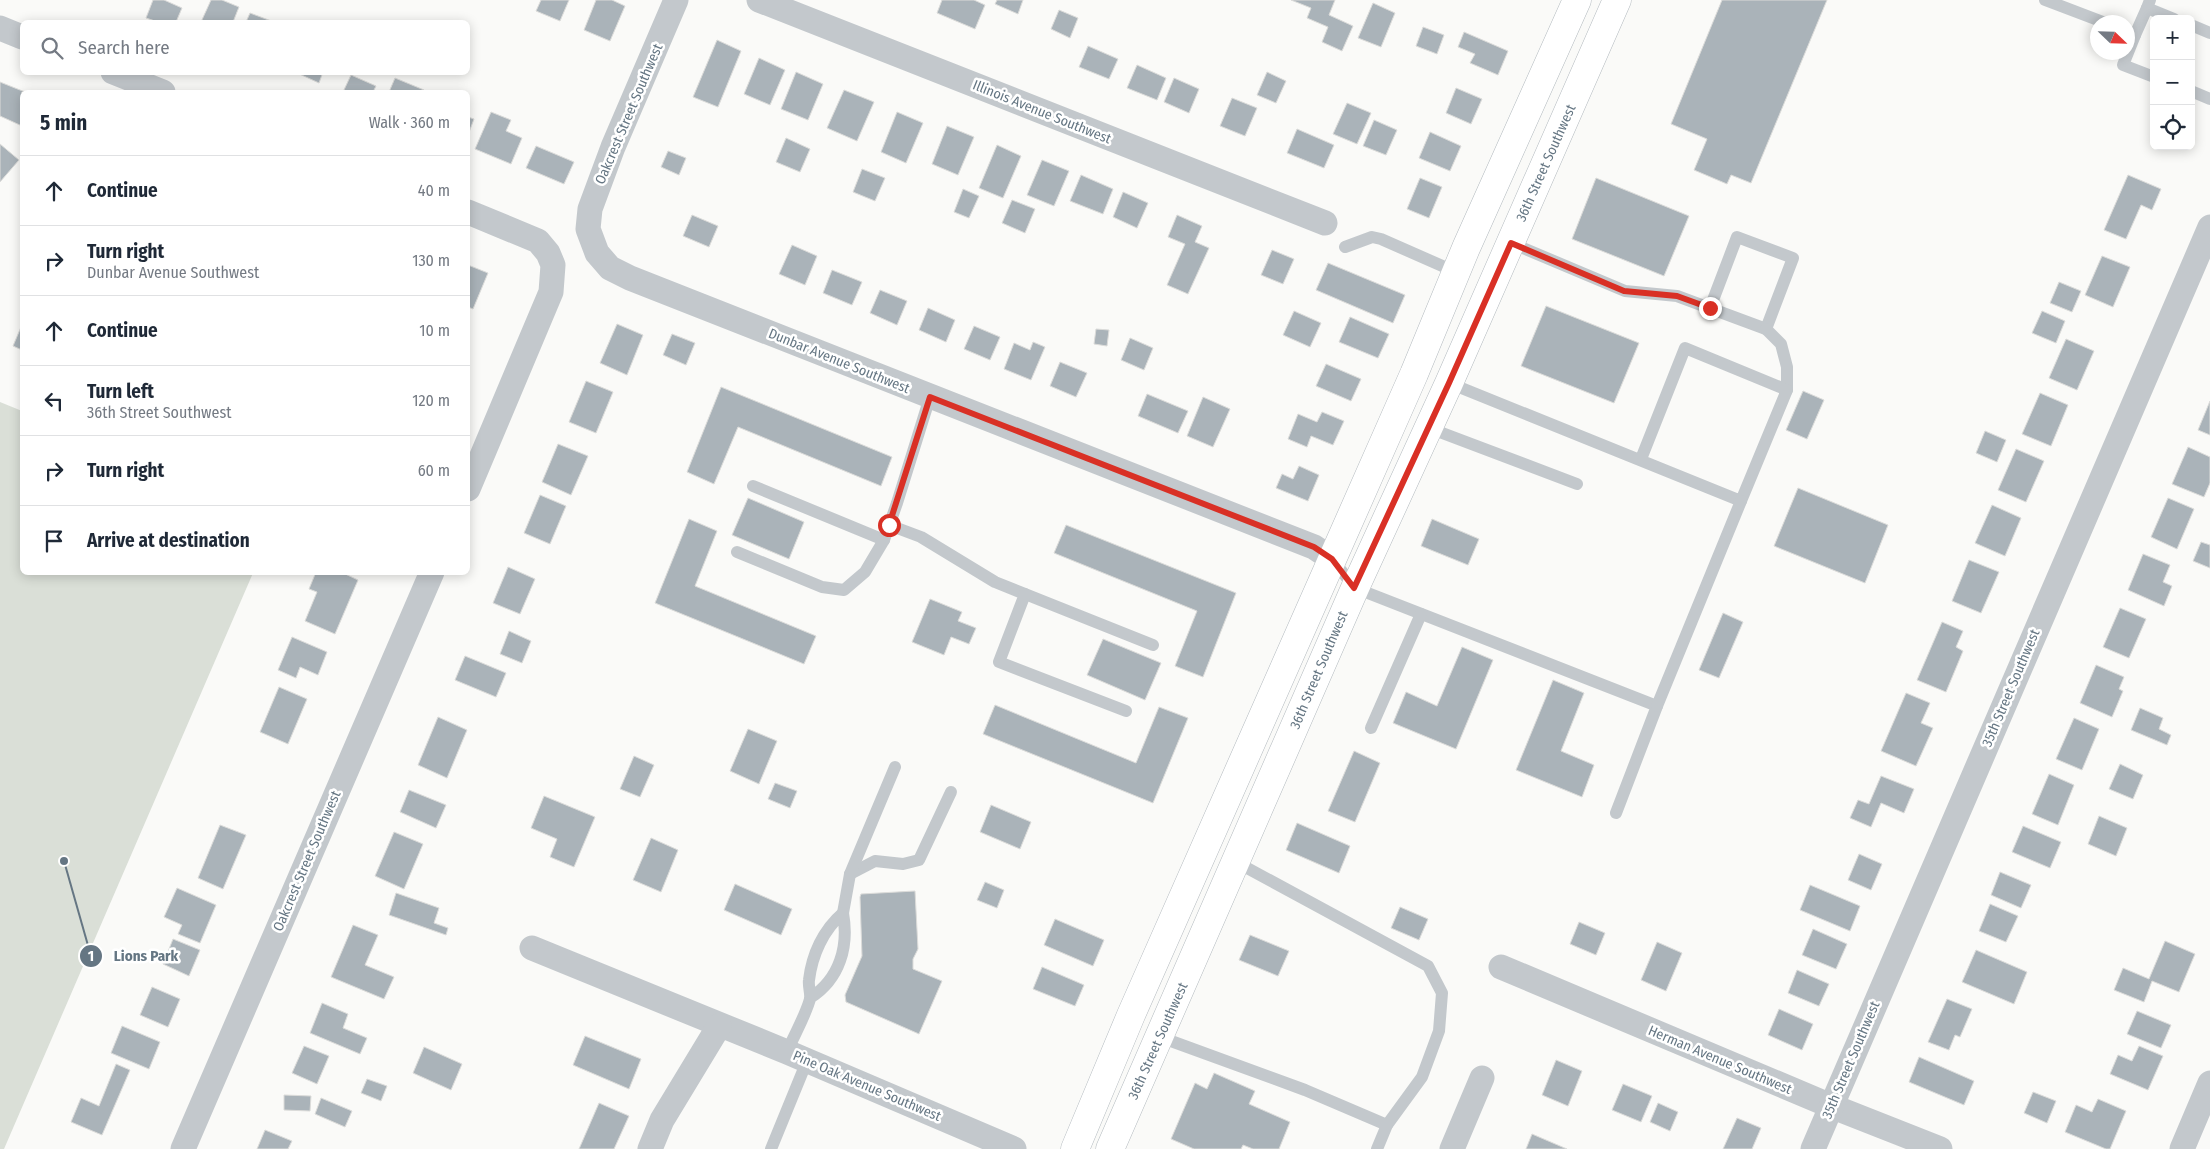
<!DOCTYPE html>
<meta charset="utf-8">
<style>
:root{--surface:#fff;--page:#f2f2f3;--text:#1f2937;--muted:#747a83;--line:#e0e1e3}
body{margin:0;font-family:"Fira Sans Condensed",sans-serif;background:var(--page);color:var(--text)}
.controls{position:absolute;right:15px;top:15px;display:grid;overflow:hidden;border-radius:8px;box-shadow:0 2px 12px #0003}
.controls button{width:45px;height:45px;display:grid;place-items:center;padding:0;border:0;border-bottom:1px solid var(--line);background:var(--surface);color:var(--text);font:25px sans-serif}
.compass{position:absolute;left:2090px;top:15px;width:45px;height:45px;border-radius:50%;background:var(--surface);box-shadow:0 2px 12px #0003;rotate:113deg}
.stop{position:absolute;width:15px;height:15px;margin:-11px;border:4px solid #d93025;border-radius:50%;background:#fff}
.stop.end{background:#d93025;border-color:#fff;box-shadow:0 1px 5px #0008}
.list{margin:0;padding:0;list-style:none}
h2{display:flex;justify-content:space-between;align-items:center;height:65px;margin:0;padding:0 20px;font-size:21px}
h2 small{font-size:16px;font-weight:400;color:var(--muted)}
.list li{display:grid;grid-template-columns:32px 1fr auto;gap:15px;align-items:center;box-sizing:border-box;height:70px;padding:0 20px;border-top:1px solid var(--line)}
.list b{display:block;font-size:19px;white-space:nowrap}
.list p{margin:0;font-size:16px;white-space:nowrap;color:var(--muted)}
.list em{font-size:16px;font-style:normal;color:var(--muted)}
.icon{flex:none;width:28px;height:28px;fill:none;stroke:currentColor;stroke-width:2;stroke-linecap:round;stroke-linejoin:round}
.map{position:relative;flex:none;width:2210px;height:1149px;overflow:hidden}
.search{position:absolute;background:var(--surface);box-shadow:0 2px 12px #0003;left:20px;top:20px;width:450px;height:55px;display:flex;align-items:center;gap:12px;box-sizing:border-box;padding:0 18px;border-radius:8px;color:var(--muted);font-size:19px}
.panel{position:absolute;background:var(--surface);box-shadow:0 2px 12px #0003;left:20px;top:90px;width:450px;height:485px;border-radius:8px}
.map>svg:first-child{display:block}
.green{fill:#dadfd7}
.building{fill:#aab3b9;stroke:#dcdcda}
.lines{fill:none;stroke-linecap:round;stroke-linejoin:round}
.secondary-casing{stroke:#b3babf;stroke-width:29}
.lane{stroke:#c3c8cc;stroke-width:12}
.street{stroke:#c3c8cc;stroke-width:25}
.secondary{stroke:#fff;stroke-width:28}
.route{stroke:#d93025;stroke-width:6}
.labels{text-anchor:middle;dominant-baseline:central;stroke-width:5;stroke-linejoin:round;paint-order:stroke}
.street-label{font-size:14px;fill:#657683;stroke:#fff}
.leader{fill:none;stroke:#657683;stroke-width:2}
.callout-dot{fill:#657683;stroke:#fff;stroke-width:2}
.mark-label{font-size:15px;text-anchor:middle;font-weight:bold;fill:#fff}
.callout-label{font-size:15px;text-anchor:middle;font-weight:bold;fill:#657683;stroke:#fff;stroke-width:5;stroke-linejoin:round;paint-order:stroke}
</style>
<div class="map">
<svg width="2210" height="1149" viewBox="0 0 2210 1149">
<rect width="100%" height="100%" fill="#fafaf8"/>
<polygon class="green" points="0,402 22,411 22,572 253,573 4,1149 0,1149"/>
<g class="building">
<polygon points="153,0 164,0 182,8 176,22 158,22 146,18"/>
<polygon points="211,0 222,0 239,7 233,22 201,22"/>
<polygon points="541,0 569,0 560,21 536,11"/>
<polygon points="596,0 612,0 625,6 610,41 584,30"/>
<polygon points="942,0 974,0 985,5 975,29 937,13"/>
<polygon points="997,0 1023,0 1018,14 995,4"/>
<polygon points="1291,0 1335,0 1329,15 1353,26 1342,51 1322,42 1328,27 1307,18 1311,8"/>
<polygon points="1722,0 1827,0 1751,183 1731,175 1727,184 1694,170 1707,139 1671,124"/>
<polygon points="1373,3 1395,13 1381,47 1358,38"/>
<polygon points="1059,10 1078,18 1070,38 1051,29"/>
<polygon points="250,13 274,22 246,22"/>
<polygon points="1423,27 1444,35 1437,54 1416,46"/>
<polygon points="1464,32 1508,51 1498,75 1470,63 1475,54 1458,47"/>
<polygon points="717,40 741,51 718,107 693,97"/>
<polygon points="1088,46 1118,59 1109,79 1079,67"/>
<polygon points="759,58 785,70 770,105 744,94"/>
<polygon points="1137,65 1166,78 1157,100 1127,88"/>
<polygon points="295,72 323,72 319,83"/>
<polygon points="796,72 823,84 808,120 781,109"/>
<polygon points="1267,72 1286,81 1276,103 1257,95"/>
<polygon points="351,75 376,86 373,92 343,92"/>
<polygon points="395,78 424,90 423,92 389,92"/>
<polygon points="1174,78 1199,89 1189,113 1164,102"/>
<polygon points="0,82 25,92 22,92 22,126 0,116"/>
<polygon points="1456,88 1482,99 1471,124 1446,113"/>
<polygon points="844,90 874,102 857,141 827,128"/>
<polygon points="1232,98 1257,108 1245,136 1220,126"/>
<polygon points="1347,103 1371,113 1357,144 1333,134"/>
<polygon points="491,112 511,120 506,131 522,138 511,164 475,149"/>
<polygon points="897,112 923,123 906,163 881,152"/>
<polygon points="468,117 474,119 468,135"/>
<polygon points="1374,120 1397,130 1386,155 1363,146"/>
<polygon points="947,126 974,137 958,175 932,164"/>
<polygon points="1297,129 1334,145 1324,168 1287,153"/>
<polygon points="1430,132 1461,146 1450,171 1419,158"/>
<polygon points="786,138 810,149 800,172 776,162"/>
<polygon points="0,144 19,160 0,182"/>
<polygon points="997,145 1021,156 1003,198 979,188"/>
<polygon points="536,146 574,162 564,184 526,168"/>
<polygon points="668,151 686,158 679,175 661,167"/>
<polygon points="1042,160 1069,171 1054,206 1027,195"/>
<polygon points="862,169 885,178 875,201 853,192"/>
<polygon points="1081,175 1113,189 1103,214 1070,201"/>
<polygon points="2128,175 2161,189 2152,210 2141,205 2126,239 2104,230"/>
<polygon points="1420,178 1442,187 1429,218 1407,209"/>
<polygon points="1596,178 1689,216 1664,276 1572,239"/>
<polygon points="963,189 979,196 969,218 954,212"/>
<polygon points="1123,192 1148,203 1137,228 1113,217"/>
<polygon points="1012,200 1035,209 1025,233 1002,223"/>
<polygon points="692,215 718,226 709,247 683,236"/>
<polygon points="1177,215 1202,226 1195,242 1209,248 1188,294 1167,285 1185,244 1168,237"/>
<polygon points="792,245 817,256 805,285 779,274"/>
<polygon points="1272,250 1294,259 1283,284 1261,275"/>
<polygon points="2102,256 2130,267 2113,307 2085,295"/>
<polygon points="1328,263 1405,295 1393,323 1316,290"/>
<polygon points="468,265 488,273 473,309 468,307"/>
<polygon points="832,270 862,282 852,305 823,293"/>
<polygon points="2059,282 2081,291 2072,312 2050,303"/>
<polygon points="880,290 907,301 897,325 870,313"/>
<polygon points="1546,306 1639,343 1614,403 1521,366"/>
<polygon points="928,308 955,320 946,342 919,330"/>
<polygon points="1294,311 1321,323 1310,347 1283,335"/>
<polygon points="2042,311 2065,321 2056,343 2032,333"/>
<polygon points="1350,317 1389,334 1378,358 1339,342"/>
<polygon points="617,324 643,335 627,375 600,363"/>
<polygon points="974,326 1000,337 990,360 964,349"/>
<polygon points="21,327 22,328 22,350 13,346"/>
<polygon points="1096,329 1109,330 1107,346 1094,344"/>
<polygon points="672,334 695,343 686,365 663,355"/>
<polygon points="1130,338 1153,348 1144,370 1121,360"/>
<polygon points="2066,339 2094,351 2077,390 2049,378"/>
<polygon points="1033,342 1045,347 1031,380 1004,369 1014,343 1030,350"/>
<polygon points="1060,362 1087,373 1076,397 1050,386"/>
<polygon points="1326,364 1361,379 1351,401 1316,386"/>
<polygon points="586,381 613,392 596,433 569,422"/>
<polygon points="721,387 892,457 881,486 738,427 714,484 687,472"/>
<polygon points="1803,391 1824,400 1807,439 1786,430"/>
<polygon points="2040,393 2068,405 2051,446 2022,434"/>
<polygon points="1147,394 1188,411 1178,433 1138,416"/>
<polygon points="1203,397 1230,409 1213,447 1187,436"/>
<polygon points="2210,401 2210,435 2198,430"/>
<polygon points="1322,412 1344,421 1333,445 1311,436 1307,447 1288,439 1298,414 1317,422"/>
<polygon points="1985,431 2006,440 1997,462 1976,453"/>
<polygon points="558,444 588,456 571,495 542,482"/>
<polygon points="2188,447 2210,457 2210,483 2204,497 2172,484"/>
<polygon points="2016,449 2044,461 2026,502 1998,490"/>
<polygon points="1299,466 1319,475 1308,501 1276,488 1282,474 1293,479"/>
<polygon points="1798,488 1888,525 1865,583 1774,546"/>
<polygon points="540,495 566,506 550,544 524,533"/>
<polygon points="748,498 804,522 789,559 732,535"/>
<polygon points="2168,498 2194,509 2177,549 2151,537"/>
<polygon points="1992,505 2021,518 2005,556 1975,543"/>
<polygon points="689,519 717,531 695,586 816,636 804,664 655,603"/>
<polygon points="1432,519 1479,539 1468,565 1421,546"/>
<polygon points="1066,525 1236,593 1203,677 1175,666 1197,611 1054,553"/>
<polygon points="2201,542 2210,545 2210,568 2193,561"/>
<polygon points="2143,554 2170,565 2163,582 2172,586 2164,606 2128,590"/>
<polygon points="1969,560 1999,572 1981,613 1952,601"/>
<polygon points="508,567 535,579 520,614 493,603"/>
<polygon points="316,572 341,572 358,580 335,634 305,621 317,592 309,589"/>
<polygon points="930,599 962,612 958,621 976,628 969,644 951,637 944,655 912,642"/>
<polygon points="2120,608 2146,619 2129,658 2103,647"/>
<polygon points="1723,613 1743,622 1719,678 1699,670"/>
<polygon points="1942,622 1963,631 1956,647 1963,651 1946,692 1917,680"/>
<polygon points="509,631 531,641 522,663 500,654"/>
<polygon points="292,637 327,652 318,675 300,667 296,678 278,670"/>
<polygon points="1103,639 1161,663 1145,700 1087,675"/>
<polygon points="1462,647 1493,660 1456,749 1393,723 1406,692 1437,706"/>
<polygon points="465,656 506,673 496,697 455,680"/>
<polygon points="2096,665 2124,677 2119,689 2123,691 2112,717 2080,703"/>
<polygon points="1553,680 1584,693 1561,751 1594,765 1582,797 1516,770"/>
<polygon points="279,687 307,699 288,744 260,732"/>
<polygon points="1906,693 1930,703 1921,723 1933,728 1916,766 1881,751"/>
<polygon points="995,705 1136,763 1159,707 1188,718 1153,803 983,734"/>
<polygon points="2140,708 2163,718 2159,729 2171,735 2167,745 2131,730"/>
<polygon points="438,717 467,730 447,778 418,765"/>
<polygon points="2074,718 2099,729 2082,770 2056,759"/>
<polygon points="748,729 777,741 759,784 730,771"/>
<polygon points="1354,751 1380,763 1355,822 1328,811"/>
<polygon points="634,756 654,765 640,797 620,789"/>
<polygon points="2120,764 2143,775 2133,799 2109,789"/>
<polygon points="2049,774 2074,785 2058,825 2032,814"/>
<polygon points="1881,776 1914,789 1904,813 1881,803 1871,827 1850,818 1858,800 1869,804"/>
<polygon points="775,783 797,791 790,808 768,799"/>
<polygon points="409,790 446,805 436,828 400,812"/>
<polygon points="544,796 595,817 574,867 550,857 557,839 531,828"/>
<polygon points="991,805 1031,822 1020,849 980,832"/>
<polygon points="2099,816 2127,828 2116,856 2088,844"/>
<polygon points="1297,823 1350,846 1339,873 1286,850"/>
<polygon points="220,825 246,835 223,889 198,878"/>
<polygon points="2023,826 2061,842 2050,868 2012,852"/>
<polygon points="394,832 423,844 404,889 375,876"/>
<polygon points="651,838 678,850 661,892 633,880"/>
<polygon points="1859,854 1882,864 1871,890 1848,880"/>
<polygon points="2000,872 2031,885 2021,908 1991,895"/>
<polygon points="985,882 1004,890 997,908 977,900"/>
<polygon points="735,884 792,909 781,935 724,910"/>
<polygon points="1810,885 1860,906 1850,931 1800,910"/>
<polygon points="177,888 216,905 200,943 178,934 182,925 164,917"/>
<polygon points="915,891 918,949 913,959 913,969 942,981 919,1034 846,1002 845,995 862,956 860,897 861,894"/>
<polygon points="396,893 439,908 434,923 448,928 446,935 389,915"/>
<polygon points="1990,904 2018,916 2006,942 1979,931"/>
<polygon points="1400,907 1428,919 1419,940 1391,928"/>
<polygon points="1055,919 1104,940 1093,966 1044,945"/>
<polygon points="1579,922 1605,933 1596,955 1570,944"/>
<polygon points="353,925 378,935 365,965 394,977 384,999 331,977"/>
<polygon points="1813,929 1847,944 1836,969 1802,955"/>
<polygon points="1250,935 1289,951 1278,976 1239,960"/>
<polygon points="173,939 200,950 189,976 163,964"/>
<polygon points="2165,941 2195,954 2179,992 2152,981 2144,1002 2114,990 2123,968 2149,979"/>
<polygon points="1657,942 1682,953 1666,991 1641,980"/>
<polygon points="1976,950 2027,972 2014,1004 1962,982"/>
<polygon points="1042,967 1084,985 1075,1006 1033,989"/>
<polygon points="1797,970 1829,984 1819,1006 1788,993"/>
<polygon points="152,987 180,999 168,1027 140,1015"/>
<polygon points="1947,999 1972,1009 1960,1037 1955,1035 1949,1050 1928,1042"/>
<polygon points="322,1003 348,1014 343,1028 367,1038 360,1054 310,1033"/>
<polygon points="1779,1009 1813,1024 1802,1050 1768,1035"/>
<polygon points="2137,1011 2171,1025 2161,1048 2127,1034"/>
<polygon points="122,1026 160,1042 149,1069 111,1053"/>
<polygon points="585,1036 641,1059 629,1089 573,1065"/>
<polygon points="304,1046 329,1056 317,1084 292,1073"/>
<polygon points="2139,1046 2163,1056 2148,1090 2110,1074 2118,1055 2132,1061"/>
<polygon points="424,1047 462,1064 451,1090 413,1073"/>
<polygon points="1919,1057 1974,1081 1964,1105 1909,1082"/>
<polygon points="1556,1060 1582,1071 1568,1106 1542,1095"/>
<polygon points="116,1064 130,1070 102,1135 71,1122 81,1098 99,1106"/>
<polygon points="1214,1073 1255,1091 1249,1104 1290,1122 1279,1149 1253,1149 1243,1145 1241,1149 1194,1149 1171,1139 1195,1083 1207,1089"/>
<polygon points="367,1079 387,1086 381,1101 361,1093"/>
<polygon points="1623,1084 1652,1096 1641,1122 1612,1110"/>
<polygon points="2033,1092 2056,1101 2047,1123 2024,1113"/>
<polygon points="284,1095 311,1096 310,1111 284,1110"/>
<polygon points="321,1098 352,1111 345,1127 315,1114"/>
<polygon points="2098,1099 2126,1111 2110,1149 2106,1149 2065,1132 2076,1105 2092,1112"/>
<polygon points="599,1103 629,1116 614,1149 579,1149"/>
<polygon points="1658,1103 1678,1112 1670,1131 1650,1122"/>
<polygon points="1737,1118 1761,1128 1752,1149 1723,1149"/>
<polygon points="265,1130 292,1141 288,1149 257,1149"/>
<polygon points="1532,1134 1567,1149 1526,1149"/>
</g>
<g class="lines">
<g class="secondary-casing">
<g id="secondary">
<polyline points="1075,1149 1131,1015 1414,374 1466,248 1577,0"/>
<polyline points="1110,1149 1355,588 1449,383 1617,0"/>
</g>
</g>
<g class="lane">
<polyline points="2045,0 2103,22"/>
<polyline points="2150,0 2147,8 2174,19"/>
<polyline points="2191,25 2210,33"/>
<polyline points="2128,32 2135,35 2147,8"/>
<polyline points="2135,35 2123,65 2154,77"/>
<polyline points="2191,91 2210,99"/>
<polyline points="1511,243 1625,291 1677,296 1766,329 1793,258 1737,237 1710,308"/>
<polyline points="1345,247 1372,237 1381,239 1456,272"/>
<polyline points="1766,329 1781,344 1787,367 1787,390"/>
<polyline points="1449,383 1741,501 1787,390 1685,348 1641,459"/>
<polyline points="1429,428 1577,484"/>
<polyline points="753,486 884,540"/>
<polyline points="889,525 921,537 995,582 1153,645"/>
<polyline points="737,552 822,587 844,590 865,572 884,540 897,503 930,397"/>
<polyline points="1332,559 1355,588 1657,706 1616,813"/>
<polyline points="1025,594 999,662 1126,711"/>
<polyline points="1657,706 1741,501"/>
<polyline points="1371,728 1421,614"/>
<polyline points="1236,862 1428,966 1442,993 1439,1031 1422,1077 1387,1125"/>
<polyline points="850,874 875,861 903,864 919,860 951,792"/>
<polyline points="843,913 850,874 895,767"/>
<polyline points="1160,1037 1305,1090 1387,1125 1377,1149"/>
<path d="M 787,1052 C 794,1035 805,1017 810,999 C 811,993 808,986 809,980 C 812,955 823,930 843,913 C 849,946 840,979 810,998"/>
<polyline points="771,1149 807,1061"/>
</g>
<g class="street">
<polyline points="676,0 613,147 590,209 588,229 597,253 610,268 630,278 1314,547 1332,559"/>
<polyline points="759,0 1325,223"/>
<polyline points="0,28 22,37"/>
<polyline points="113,72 163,92"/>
<polyline points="468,212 538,241 548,253 553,265 551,292 468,489"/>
<polyline points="532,948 787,1052 1014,1149"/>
<polyline points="1501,967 1831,1106 1940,1149"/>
<polyline points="183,1149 432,572"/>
<polyline points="650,1149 662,1120 719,1026"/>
<polyline points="1452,1149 1482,1078"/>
<polyline points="1813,1149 2210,227"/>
<polyline points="2182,1149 2210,1083"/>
</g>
<use href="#secondary" class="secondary"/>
</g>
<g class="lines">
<polyline class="route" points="889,525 930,397 1314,547 1332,559 1354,588 1449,383 1511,243 1624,291 1677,296 1710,308"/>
</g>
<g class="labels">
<g class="street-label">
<text transform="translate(1042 112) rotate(22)">Illinois Avenue Southwest</text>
<text transform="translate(629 114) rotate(-67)">Oakcrest Street Southwest</text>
<text transform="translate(1546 163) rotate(-66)">36th Street Southwest</text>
<text transform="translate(839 361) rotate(22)">Dunbar Avenue Southwest</text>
<text transform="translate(1319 670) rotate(-67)">36th Street Southwest</text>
<text transform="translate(2011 688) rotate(-67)">35th Street Southwest</text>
<text transform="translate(307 861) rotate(-67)">Oakcrest Street Southwest</text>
<text transform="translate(1158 1041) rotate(-66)">36th Street Southwest</text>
<text transform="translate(1720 1060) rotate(23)">Herman Avenue Southwest</text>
<text transform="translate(1851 1060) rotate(-67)">35th Street Southwest</text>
<text transform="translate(867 1086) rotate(23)">Pine Oak Avenue Southwest</text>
</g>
</g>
<path class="leader" d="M64 861L91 956"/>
<g class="callout-dot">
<circle cx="64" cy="861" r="5"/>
<circle cx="91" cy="956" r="12"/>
</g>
<g class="mark-label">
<text x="91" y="961">1</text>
</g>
<g class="callout-label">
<text x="146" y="961">Lions Park</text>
</g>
</svg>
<div class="controls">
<button>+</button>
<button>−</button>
<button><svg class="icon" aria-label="locate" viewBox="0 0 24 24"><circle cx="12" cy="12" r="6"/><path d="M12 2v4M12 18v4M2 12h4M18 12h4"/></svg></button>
</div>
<svg class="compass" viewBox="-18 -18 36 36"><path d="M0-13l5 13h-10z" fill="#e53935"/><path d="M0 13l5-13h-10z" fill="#747a83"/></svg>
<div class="stop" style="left:889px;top:525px"></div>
<div class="stop end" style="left:1710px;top:308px"></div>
<div class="search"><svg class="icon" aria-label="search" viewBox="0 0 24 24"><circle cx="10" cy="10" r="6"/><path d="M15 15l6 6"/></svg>Search here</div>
<section class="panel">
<h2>5 min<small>Walk · 360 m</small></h2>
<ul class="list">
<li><svg class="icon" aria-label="ahead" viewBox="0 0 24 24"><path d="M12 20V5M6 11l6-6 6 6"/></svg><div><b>Continue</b></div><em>40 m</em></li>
<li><svg class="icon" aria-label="right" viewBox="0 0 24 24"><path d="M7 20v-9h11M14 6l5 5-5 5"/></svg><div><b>Turn right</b><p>Dunbar Avenue Southwest</p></div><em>130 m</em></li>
<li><svg class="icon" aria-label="ahead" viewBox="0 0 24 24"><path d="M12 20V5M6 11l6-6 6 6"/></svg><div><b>Continue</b></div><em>10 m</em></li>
<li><svg class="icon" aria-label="left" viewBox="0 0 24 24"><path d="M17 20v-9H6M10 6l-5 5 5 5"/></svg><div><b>Turn left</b><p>36th Street Southwest</p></div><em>120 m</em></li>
<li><svg class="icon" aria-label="right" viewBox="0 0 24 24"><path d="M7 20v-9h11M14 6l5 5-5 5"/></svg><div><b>Turn right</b></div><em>60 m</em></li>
<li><svg class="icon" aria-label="arrive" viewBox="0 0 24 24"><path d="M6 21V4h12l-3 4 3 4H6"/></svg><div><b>Arrive at destination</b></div></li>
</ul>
</section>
</div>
